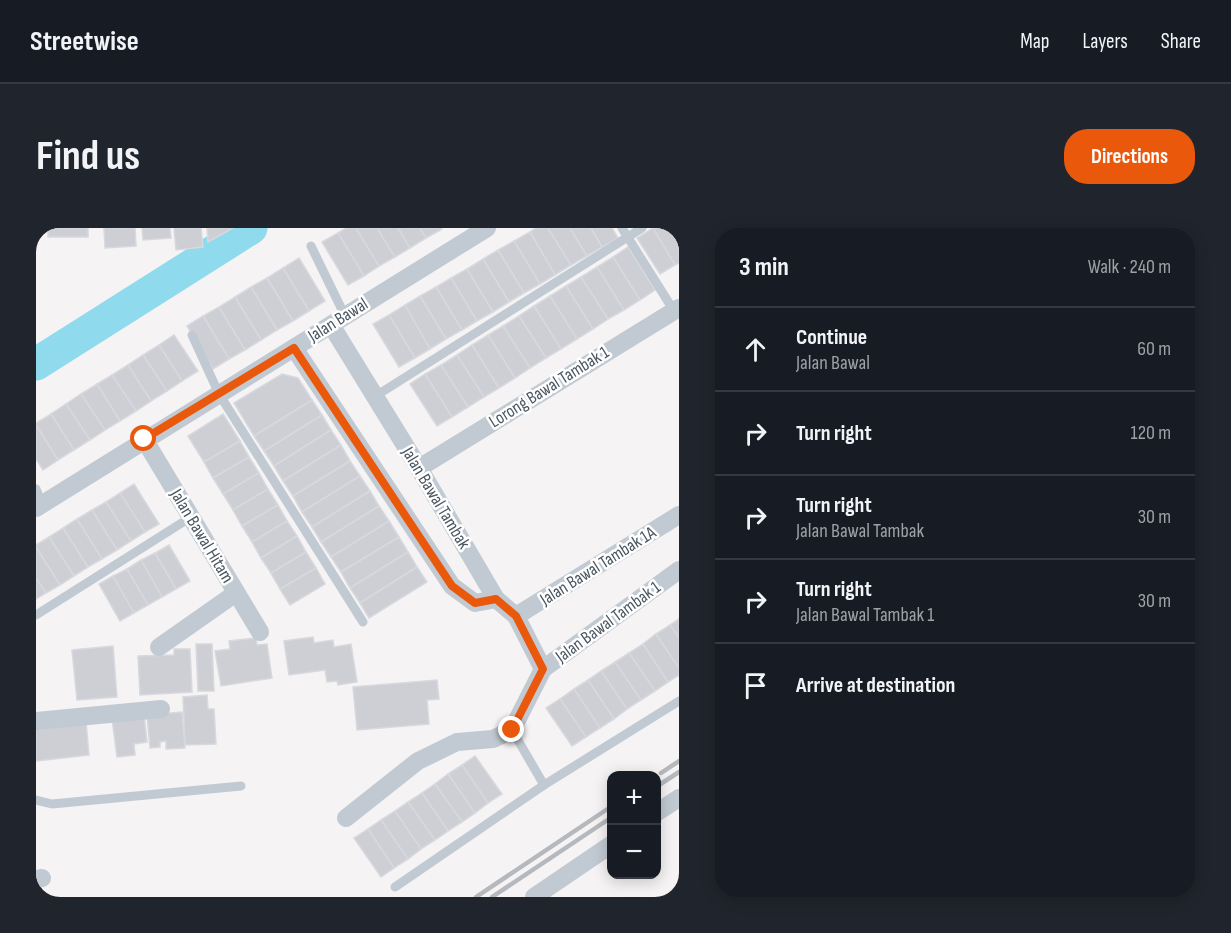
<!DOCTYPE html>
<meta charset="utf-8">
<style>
:root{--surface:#171b24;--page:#20242c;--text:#f1f3f6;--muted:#9ea1a6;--line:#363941;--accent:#ea580c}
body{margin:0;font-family:"Sofia Sans Condensed",sans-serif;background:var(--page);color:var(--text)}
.controls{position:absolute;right:18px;bottom:18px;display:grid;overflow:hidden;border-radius:12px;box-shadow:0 3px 15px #0003}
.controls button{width:54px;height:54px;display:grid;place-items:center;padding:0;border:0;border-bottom:2px solid var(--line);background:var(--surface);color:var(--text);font:30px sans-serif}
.stop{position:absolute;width:18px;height:18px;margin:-14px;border:4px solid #ea580c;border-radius:50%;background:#fff}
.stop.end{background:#ea580c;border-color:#fff;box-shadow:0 2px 6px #0008}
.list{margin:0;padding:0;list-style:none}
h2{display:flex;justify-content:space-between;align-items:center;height:78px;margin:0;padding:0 24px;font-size:26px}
h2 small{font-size:20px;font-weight:400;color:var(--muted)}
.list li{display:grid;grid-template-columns:39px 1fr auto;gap:18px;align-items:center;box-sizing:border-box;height:84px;padding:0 24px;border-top:2px solid var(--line)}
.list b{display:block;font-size:22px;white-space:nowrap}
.list p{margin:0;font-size:20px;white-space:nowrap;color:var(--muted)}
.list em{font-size:20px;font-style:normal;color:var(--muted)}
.icon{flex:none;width:33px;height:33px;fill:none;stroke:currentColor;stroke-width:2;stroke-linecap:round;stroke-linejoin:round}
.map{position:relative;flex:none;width:643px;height:669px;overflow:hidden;border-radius:24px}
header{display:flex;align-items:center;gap:36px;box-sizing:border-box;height:84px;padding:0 30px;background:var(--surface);border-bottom:2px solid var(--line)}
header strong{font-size:28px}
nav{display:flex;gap:33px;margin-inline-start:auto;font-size:21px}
.intro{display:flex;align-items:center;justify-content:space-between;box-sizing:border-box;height:144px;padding:0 36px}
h1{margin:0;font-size:42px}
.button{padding:15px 27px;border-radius:24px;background:var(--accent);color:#fff;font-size:21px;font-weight:700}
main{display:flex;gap:36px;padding:0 36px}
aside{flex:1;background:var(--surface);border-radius:24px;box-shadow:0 3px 15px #0003}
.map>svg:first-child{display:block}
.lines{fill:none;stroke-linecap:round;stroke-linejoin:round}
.river{stroke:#90daee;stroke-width:33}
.building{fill:#cdcfd5;stroke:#d7d9de;stroke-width:1.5}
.service{stroke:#c1cad2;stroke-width:9}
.minor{stroke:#c1cad2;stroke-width:18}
.rail{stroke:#b5b8bd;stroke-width:4.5}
.route{stroke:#ea580c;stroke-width:8}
.labels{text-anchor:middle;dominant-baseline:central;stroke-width:5;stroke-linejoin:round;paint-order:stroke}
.street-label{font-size:18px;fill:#4a5661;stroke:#fff}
</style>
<header>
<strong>Streetwise</strong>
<nav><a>Map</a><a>Layers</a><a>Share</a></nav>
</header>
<div class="intro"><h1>Find us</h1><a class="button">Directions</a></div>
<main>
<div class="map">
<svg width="643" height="669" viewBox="0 0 643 669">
<rect width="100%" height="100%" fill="#f5f3f3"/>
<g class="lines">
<polyline class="river" points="0,136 215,0"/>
</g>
<g class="building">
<rect x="12" y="0" width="40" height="9"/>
<polygon points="68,0 99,0 100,18 69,20"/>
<polygon points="106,0 134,0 135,10 107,12"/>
<polygon points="138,0 165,0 167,19 140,22"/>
<polygon points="171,0 197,0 172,14"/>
<polygon points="310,0 320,0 343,38 328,48 302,5"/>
<polygon points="320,0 341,0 359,29 343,38"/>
<polygon points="341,0 362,0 374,20 359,29"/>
<polygon points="362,0 384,0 390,10 374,20"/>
<polygon points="384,0 405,0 406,1 390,10"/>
<polygon points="500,0 512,0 535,37 519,47 494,4"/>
<polygon points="512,0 534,0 551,28 535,37"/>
<polygon points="534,0 555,0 566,19 551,28"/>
<polygon points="555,0 576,0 582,10 566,19"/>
<polygon points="617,0 637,0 643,9 643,35 639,37"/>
<polygon points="617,0 639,37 624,46 601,10"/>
<polygon points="494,4 519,47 504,56 478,13"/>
<polygon points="302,5 328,48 312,57 286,14"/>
<polygon points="478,13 504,56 488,65 462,22"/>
<polygon points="592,19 619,62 604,72 577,29"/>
<polygon points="462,22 488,65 473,74 447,31"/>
<polygon points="577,29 604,72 588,82 561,39"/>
<polygon points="263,30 289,73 273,83 247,40"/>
<polygon points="447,31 473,74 457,84 431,41"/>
<polygon points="561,39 588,82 572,91 545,49"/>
<polygon points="247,40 273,83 257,93 231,50"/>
<polygon points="431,41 457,84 441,93 415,50"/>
<polygon points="545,49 572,91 557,101 530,58"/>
<polygon points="231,50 257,93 241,102 215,59"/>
<polygon points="415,50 441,93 426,102 400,59"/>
<polygon points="530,58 557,101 541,111 514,68"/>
<polygon points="215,59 241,102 225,112 199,69"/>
<polygon points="400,59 426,102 410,111 384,68"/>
<polygon points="384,68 410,111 394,121 369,77"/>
<polygon points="514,68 541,111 525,121 498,78"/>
<polygon points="199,69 225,112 209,122 183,79"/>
<polygon points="369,77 394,121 379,130 353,87"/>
<polygon points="498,78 525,121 510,130 483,88"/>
<polygon points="183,79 209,122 193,131 167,88"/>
<polygon points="353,87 379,130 363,139 337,96"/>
<polygon points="167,88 193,131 177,141 151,98"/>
<polygon points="483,88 510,130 494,140 467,98"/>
<polygon points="467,98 494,140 479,150 452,107"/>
<polygon points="138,107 162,143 146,153 123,117"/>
<polygon points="452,107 479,150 463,160 436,117"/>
<polygon points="123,117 146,153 131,163 107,127"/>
<polygon points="436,117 463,160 448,169 421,127"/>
<polygon points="107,127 131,163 115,173 92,137"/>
<polygon points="421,127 448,169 432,179 405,137"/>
<polygon points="92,137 115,173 100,183 76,147"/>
<polygon points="405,137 432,179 416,189 389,146"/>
<polygon points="246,146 262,150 276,172 218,208 198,175"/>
<polygon points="389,146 416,189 401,198 374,156"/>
<polygon points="76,147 100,183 84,193 61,156"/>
<polygon points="61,156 84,193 69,202 45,166"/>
<polygon points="45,166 69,202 54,212 30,176"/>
<polygon points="276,172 286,187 228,223 218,208"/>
<polygon points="30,176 54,212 38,222 15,186"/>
<polygon points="15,186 38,222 22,232 0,197 0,195"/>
<polygon points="187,186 204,213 168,234 152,208"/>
<polygon points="286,187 295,202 238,238 228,223"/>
<polygon points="0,197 22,232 7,242 0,231"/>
<polygon points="295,202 305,217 247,253 238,238"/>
<polygon points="204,213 213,229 177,250 168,234"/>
<polygon points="305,217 314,233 257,268 247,253"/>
<polygon points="213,229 223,245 187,266 177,250"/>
<polygon points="314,233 324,248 266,284 257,268"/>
<polygon points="223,245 232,261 197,282 187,266"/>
<polygon points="324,248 334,263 276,299 266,284"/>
<polygon points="98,256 123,296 109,304 84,265"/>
<polygon points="232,261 242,277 206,298 197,282"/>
<polygon points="334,263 343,278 285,314 276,299"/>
<polygon points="84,265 109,304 95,313 70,274"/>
<polygon points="70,274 95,313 81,322 56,282"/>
<polygon points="242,277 251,293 216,314 206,298"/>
<polygon points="343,278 353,293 295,329 285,314"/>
<polygon points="56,282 81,322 66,331 41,291"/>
<polygon points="41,291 66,331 52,339 27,300"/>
<polygon points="251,293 261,308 225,330 216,314"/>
<polygon points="353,293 363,309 305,344 295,329"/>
<polygon points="27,300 52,339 38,348 13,309"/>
<polygon points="261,308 270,324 235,345 225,330"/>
<polygon points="13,309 38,348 24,357 0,319 0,317"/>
<polygon points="363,309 372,324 314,360 305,344"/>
<polygon points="133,317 154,353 140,361 119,325"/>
<polygon points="0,319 24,357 10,365 0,350"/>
<polygon points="270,324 280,340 244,361 235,345"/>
<polygon points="372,324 381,339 324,375 314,360"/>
<polygon points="119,325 140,361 126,369 105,332"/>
<polygon points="105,332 126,369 112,377 91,341"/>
<polygon points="381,339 391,354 333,390 324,375"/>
<polygon points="280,340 289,356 254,377 244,361"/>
<polygon points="91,341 112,377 98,385 77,348"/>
<polygon points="77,348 98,385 84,393 63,356"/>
<polygon points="0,350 10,365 0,371"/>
<polygon points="643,391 643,410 634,397"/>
<polygon points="634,397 643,410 643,440 620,406"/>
<polygon points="620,406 643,440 643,447 632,454 607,416"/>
<polygon points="277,409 278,415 297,412 298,419 315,416 321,454 302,457 301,453 291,454 289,442 253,447 248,413"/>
<polygon points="220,410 221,417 231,416 236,450 185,458 179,423 194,421 193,413"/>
<polygon points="160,416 176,416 178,463 162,463"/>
<polygon points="607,416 632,454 619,463 593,425"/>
<polygon points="77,418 81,469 41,472 36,422"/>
<polygon points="138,421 154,421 156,464 104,467 102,428 138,427"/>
<polygon points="593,425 619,463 605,472 579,434"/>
<polygon points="579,434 605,472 591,481 565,443"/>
<polygon points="565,443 591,481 578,491 552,452"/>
<polygon points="401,452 403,471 391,472 393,496 321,502 317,459"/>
<polygon points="552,452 578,491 564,500 538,461"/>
<polygon points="538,461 564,500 550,509 524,471"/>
<polygon points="171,467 172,481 178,481 180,516 149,517 147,469"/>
<polygon points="524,471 550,509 536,518 510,480"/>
<polygon points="146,484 149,520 130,521 130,513 124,514 124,519 114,520 111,487"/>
<polygon points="108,487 111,514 98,516 99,527 81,529 76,491"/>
<polygon points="50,493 53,527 0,533 0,498"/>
<polygon points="439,528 466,566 452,575 426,537"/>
<polygon points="426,537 452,575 439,585 412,546"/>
<polygon points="412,546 439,585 426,594 399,556"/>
<polygon points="399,556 426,594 412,603 386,565"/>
<polygon points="386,565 412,603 399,612 372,574"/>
<polygon points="372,574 399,612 385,621 359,583"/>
<polygon points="359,583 385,621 372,631 345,592"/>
<polygon points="345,592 372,631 358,640 332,601"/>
<polygon points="332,601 358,640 345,649 318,610"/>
</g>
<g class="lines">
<g class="service">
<polyline points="586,0 638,83"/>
<polyline points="275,18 309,88"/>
<polyline points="156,107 183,166 327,394"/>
<polyline points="338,169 606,0"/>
<polyline points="0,261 6,276"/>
<polyline points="0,387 155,289"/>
<polyline points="476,502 508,557"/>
<polyline points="0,572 16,576 205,558"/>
<polyline points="359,659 508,557 643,473"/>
</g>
<g class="minor">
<polyline points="295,97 383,240 460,371 480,388 507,441"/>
<polyline points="258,120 416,358 439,375 460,371"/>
<polyline points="108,211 224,404"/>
<polyline points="383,240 643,80"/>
<polyline points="0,280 451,0"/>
<polyline points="480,388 643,287"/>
<polyline points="123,419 200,365"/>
<polyline points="0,493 125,481"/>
<polyline points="620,585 643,570"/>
<polyline points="310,590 382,533 421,514 457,511 476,502 507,441 643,342"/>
<polyline points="0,651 6,650"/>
<polyline points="498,669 576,616"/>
</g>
<g class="rail">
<polyline points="625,545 643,533"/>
<polyline points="620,559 643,544"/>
<polyline points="440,669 576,578"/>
<polyline points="456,669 576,589"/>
</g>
</g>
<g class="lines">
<polyline class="route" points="108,211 258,120 416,358 439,375 460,371 480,388 507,441 476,502"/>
</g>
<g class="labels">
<g class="street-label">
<text transform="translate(302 92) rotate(-32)">Jalan Bawal</text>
<text transform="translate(513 159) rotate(-32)">Lorong Bawal Tambak 1</text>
<text transform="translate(400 270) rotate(59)">Jalan Bawal Tambak</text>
<text transform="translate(166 308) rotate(59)">Jalan Bawal Hitam</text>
<text transform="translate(562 338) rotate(-32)">Jalan Bawal Tambak 1A</text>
<text transform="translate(572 394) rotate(-36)">Jalan Bawal Tambak 1</text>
</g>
</g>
</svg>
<div class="controls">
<button>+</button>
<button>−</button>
</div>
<div class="stop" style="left:108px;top:211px"></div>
<div class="stop end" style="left:476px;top:502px"></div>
</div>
<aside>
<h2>3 min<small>Walk · 240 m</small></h2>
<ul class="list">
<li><svg class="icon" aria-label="ahead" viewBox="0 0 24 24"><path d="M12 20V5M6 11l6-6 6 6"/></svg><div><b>Continue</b><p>Jalan Bawal</p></div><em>60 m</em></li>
<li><svg class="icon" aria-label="right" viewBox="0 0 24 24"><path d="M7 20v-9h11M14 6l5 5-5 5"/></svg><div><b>Turn right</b></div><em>120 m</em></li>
<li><svg class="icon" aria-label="right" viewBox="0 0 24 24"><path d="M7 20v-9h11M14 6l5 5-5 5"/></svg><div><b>Turn right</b><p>Jalan Bawal Tambak</p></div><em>30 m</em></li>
<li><svg class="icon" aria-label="right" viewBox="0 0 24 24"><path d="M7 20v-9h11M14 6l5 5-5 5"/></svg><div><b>Turn right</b><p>Jalan Bawal Tambak 1</p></div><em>30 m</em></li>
<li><svg class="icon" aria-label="arrive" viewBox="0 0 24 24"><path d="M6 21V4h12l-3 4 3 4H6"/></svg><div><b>Arrive at destination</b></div></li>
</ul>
</aside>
</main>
